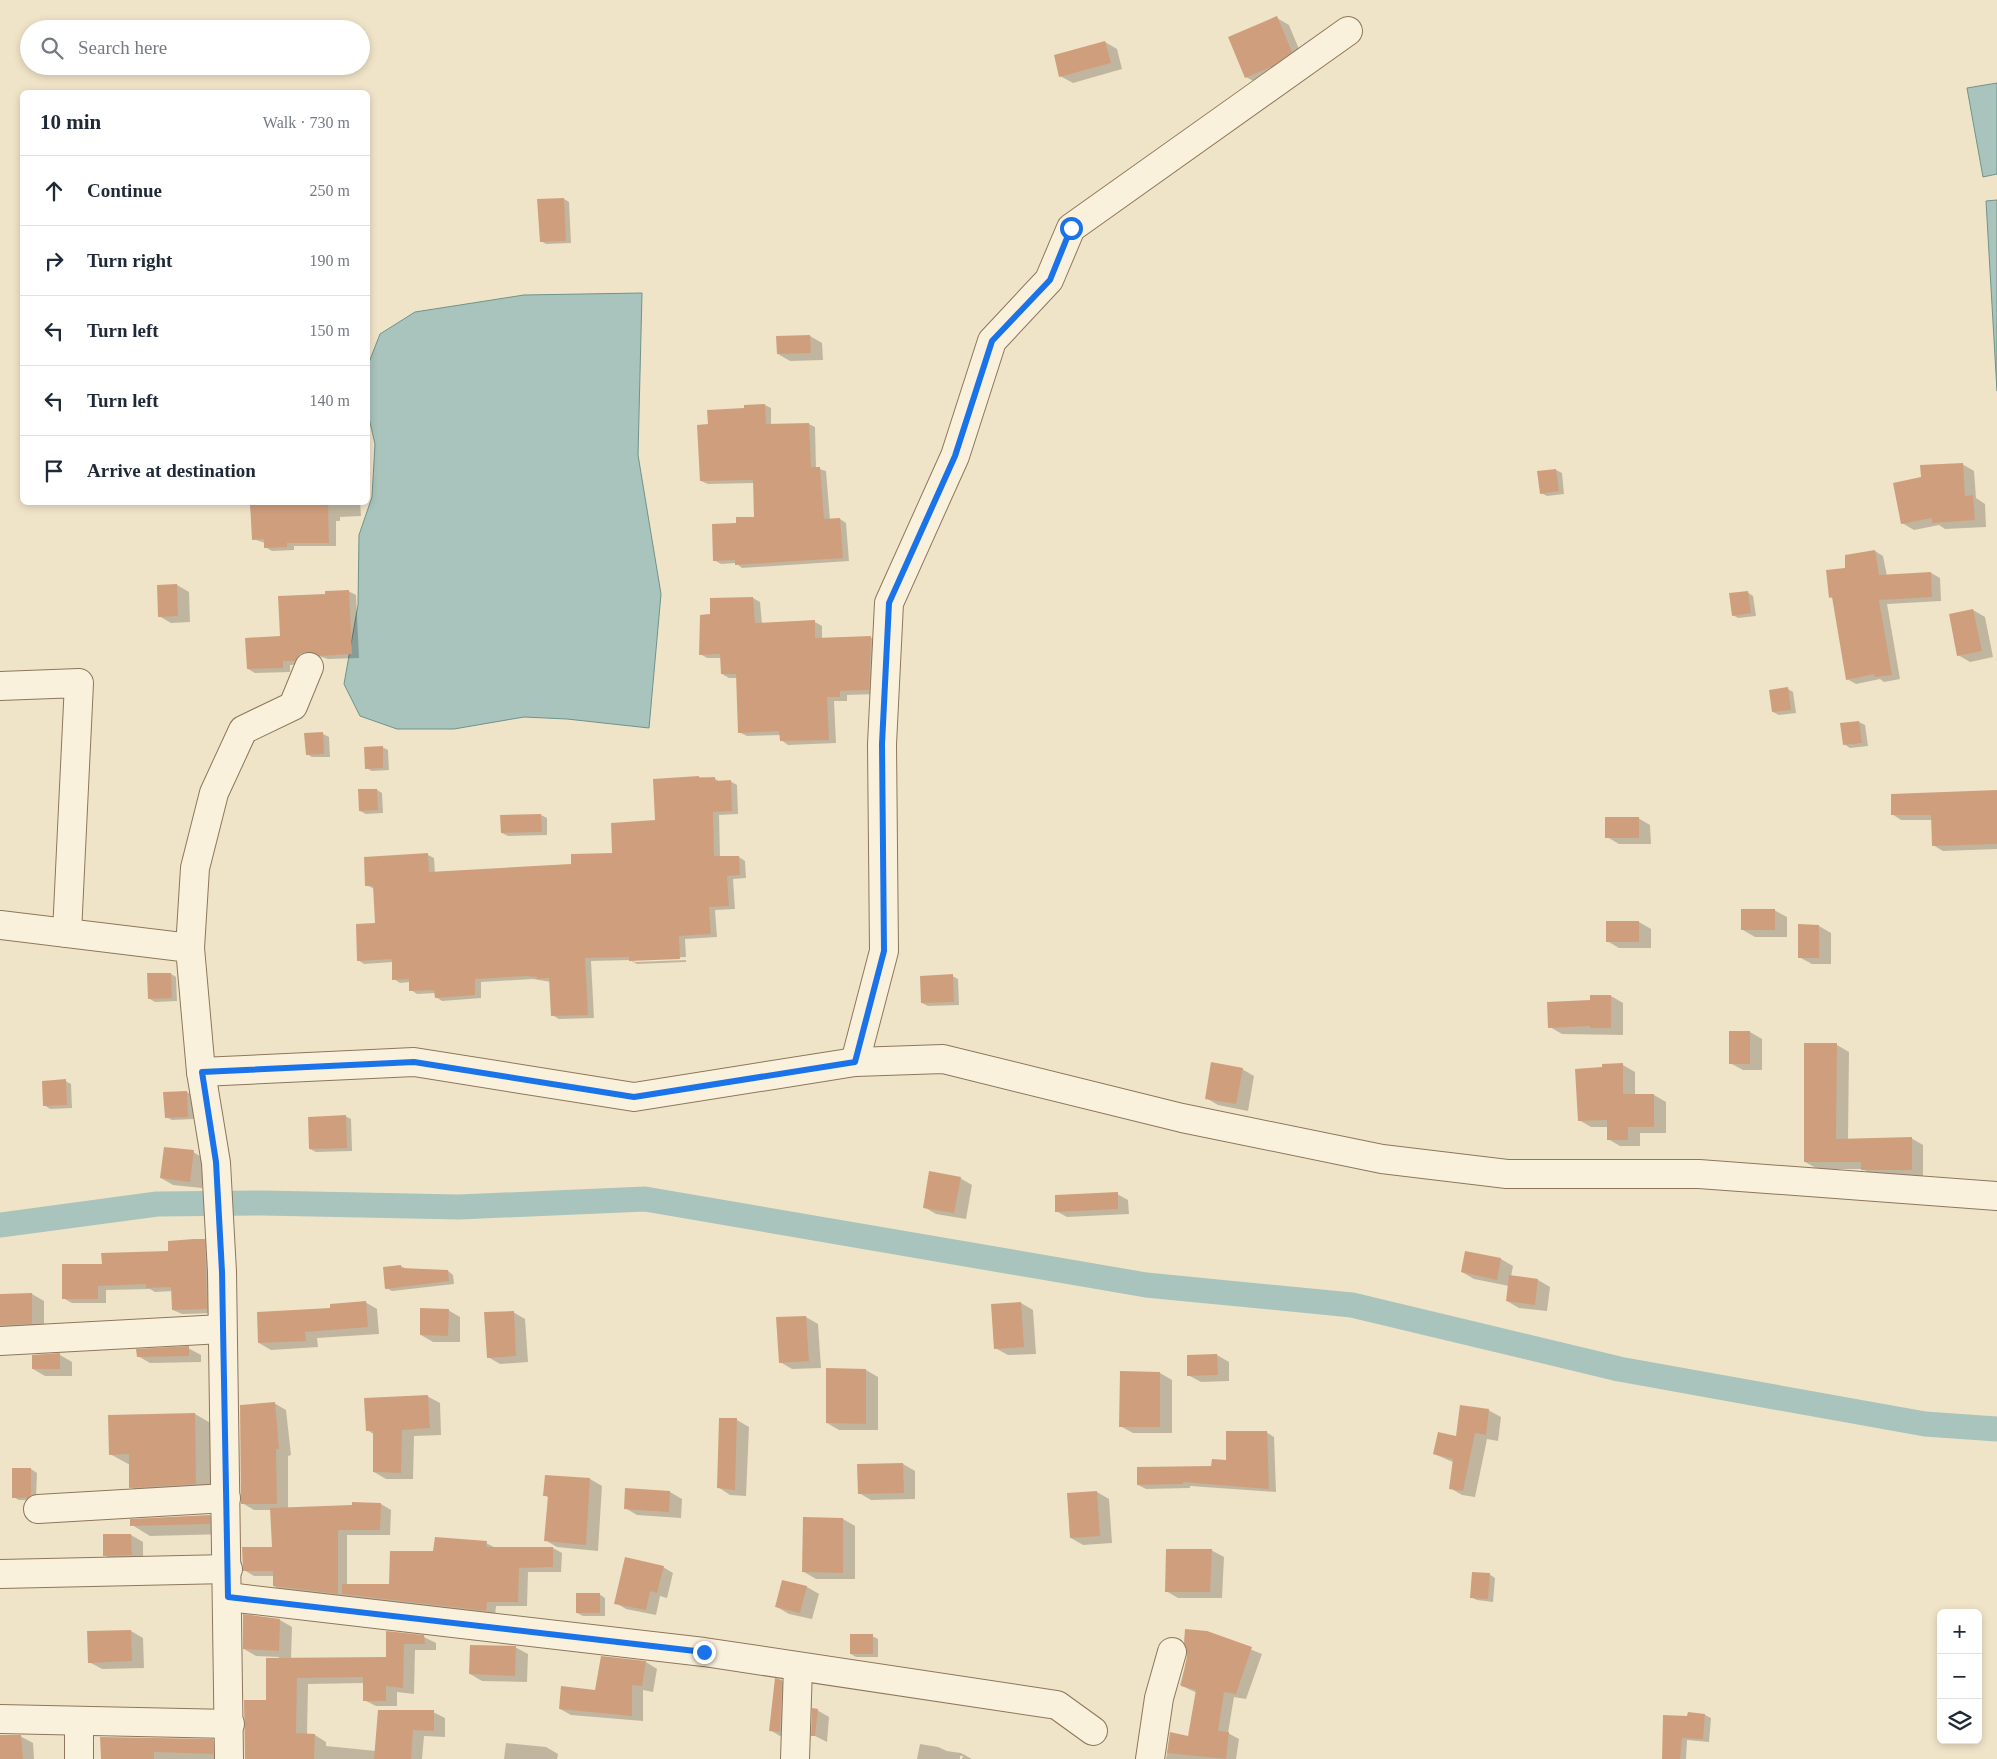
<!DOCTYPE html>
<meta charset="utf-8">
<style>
:root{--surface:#fff;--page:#f2f2f3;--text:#1f2937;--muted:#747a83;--line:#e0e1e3}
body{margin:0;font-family:Georgia,serif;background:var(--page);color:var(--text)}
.controls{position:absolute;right:15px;bottom:15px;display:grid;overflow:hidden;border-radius:8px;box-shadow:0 2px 8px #0003}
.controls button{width:45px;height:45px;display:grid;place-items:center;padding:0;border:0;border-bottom:1px solid var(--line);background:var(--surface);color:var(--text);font:25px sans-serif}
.stop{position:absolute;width:15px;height:15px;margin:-11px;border:4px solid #1a73e8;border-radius:50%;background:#fff}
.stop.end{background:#1a73e8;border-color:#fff;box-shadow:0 1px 5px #0008}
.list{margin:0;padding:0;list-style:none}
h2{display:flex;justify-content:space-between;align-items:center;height:65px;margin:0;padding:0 20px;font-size:21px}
h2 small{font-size:16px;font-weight:400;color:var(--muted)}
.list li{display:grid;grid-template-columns:32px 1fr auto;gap:15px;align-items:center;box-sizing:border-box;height:70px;padding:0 20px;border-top:1px solid var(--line)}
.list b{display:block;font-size:19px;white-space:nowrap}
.list em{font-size:16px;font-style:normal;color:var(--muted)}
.icon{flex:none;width:28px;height:28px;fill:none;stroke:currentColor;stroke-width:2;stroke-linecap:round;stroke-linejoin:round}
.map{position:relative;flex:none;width:1997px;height:1759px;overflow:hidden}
.search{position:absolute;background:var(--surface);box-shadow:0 2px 8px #0003;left:20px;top:20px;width:350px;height:55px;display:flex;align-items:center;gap:12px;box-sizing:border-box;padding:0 18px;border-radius:28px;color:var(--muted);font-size:19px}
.panel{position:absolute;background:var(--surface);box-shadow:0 2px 8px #0003;left:20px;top:90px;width:350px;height:415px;border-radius:8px}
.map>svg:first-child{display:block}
.water{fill:#a9c4bc;stroke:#6f938a}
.shadow{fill:#0003}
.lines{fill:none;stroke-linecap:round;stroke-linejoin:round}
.canal{stroke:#a9c4bc;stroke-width:25}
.building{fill:#cf9f7d}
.minor-casing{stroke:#8d765c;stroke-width:30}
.minor{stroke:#faf1dc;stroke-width:28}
.route{stroke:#1a73e8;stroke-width:6}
</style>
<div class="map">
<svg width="1997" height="1759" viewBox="0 0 1997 1759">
<rect width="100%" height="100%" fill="#f0e4c8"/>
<g class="water">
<polygon points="1997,83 1997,174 1983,177 1967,88"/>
<polygon points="1997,200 1997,391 1986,201"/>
<polygon points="642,293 638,455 661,594 649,728 567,719 524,717 454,729 397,729 360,716 344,684 358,605 359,535 372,497 375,444 368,414 368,365 380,334 415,312 524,295"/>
</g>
<g class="shadow">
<polygon points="1277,18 1289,25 1303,59 1259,84 1246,77"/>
<polygon points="1105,42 1117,49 1122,69 1073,83 1060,76"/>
<polygon points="564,199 569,202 571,243 546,244 541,241"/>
<polygon points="810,336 822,343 823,360 790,361 778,354"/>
<polygon points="765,405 771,408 771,425 809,424 815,427 816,468 826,471 830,520 840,519 846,523 849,561 742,568 736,563 721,564 714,560 737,525 756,518 754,483 708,484 701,481 709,426 746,409"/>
<polygon points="1962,464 1974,471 1976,498 1985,504 1986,527 1945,529 1939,525 1914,530 1902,523 1922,478"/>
<polygon points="1556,470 1562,473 1564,494 1547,496 1541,493"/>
<polygon points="250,502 360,502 361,516 340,517 340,521 336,521 336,546 294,546 294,550 272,551 265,547 265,543 253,539"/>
<polygon points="1875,551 1883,556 1887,576 1931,573 1940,578 1941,601 1887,604 1900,679 1884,682 1880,679 1856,684 1847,679 1834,599 1830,597 1847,569"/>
<polygon points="177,585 189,592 190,622 171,623 159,616"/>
<polygon points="348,591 356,595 359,658 328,659 315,655 303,664 290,665 290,672 255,673 248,669 326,596"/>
<polygon points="1747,592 1753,596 1756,616 1738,618 1733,615"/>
<polygon points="753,598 760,602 762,624 815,622 822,626 822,639 870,637 878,642 876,694 847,695 847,701 834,701 836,743 788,745 781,740 781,735 747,736 739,732 737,678 729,678 722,674 721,658 707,658 700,654 712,615"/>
<polygon points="1973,610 1985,617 1993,657 1970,662 1958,655"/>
<polygon points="1788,689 1793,692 1796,713 1779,715 1773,712"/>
<polygon points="1859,722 1865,725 1868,746 1850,748 1844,744"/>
<polygon points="323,734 329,737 330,757 312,757 307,754"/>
<polygon points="382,747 388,750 389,770 372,771 366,768"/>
<polygon points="698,777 714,778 720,782 730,781 737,785 738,814 719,815 720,857 739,857 745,861 746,878 733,879 735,909 715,910 717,937 685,939 686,957 630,959 635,962 686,960 686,962 637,964 630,960 591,961 594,1018 559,1019 552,1015 551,982 533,979 481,982 481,998 442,1001 436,997 436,993 417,994 411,990 410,982 400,983 394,979 393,962 364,964 358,960 376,924 375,889 366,885 428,855 434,858 435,873 573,865 613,854 656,822"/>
<polygon points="377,790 382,793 383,813 366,814 360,811"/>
<polygon points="1997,791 1997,849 1943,851 1933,845 1933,820 1901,820 1892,814"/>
<polygon points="541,815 547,818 547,835 508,836 502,833 501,817"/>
<polygon points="1638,818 1650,825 1651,844 1619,844 1607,837"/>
<polygon points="1774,910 1787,917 1787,937 1755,937 1743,930"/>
<polygon points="1639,922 1651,929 1651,948 1619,948 1607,941"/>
<polygon points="1819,926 1831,933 1831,964 1812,964 1799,957"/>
<polygon points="171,974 176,977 177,1001 155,1002 150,999"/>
<polygon points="952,976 958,979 959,1005 928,1006 922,1003"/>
<polygon points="1611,996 1623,1003 1623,1035 1562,1034 1550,1027 1592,1001"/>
<polygon points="1750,1032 1762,1039 1762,1070 1743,1070 1730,1063"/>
<polygon points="1837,1045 1849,1052 1848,1140 1911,1138 1923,1145 1923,1176 1875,1177 1863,1169 1818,1169 1805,1162"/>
<polygon points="1623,1065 1635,1072 1635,1095 1654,1095 1666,1102 1666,1133 1640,1133 1640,1146 1620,1146 1608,1139 1608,1127 1591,1127 1579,1120"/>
<polygon points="1242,1069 1254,1076 1248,1111 1218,1105 1206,1098"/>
<polygon points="65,1081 71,1084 72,1108 50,1109 44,1105"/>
<polygon points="187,1092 193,1096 194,1119 172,1120 166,1117"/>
<polygon points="345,1116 351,1119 352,1151 316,1152 310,1149"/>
<polygon points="193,1152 205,1159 202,1188 173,1185 161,1178"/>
<polygon points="960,1178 972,1185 966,1219 936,1214 924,1207"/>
<polygon points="1117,1194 1128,1200 1129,1214 1067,1217 1056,1211"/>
<polygon points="204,1240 213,1245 215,1313 182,1314 173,1310 173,1291 155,1292 150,1289 106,1290 106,1303 72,1303 63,1298 169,1252"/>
<polygon points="1466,1252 1501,1259 1513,1266 1511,1277 1538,1280 1550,1287 1547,1311 1519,1308 1507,1301 1509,1286 1474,1279 1462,1272"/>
<polygon points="401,1266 406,1269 448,1271 453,1275 454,1284 392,1291 386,1288"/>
<polygon points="32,1294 44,1301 44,1330 10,1333 0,1327 0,1295"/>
<polygon points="365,1302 377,1309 379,1334 317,1338 318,1347 271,1350 259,1343 332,1309"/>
<polygon points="1021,1303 1033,1310 1036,1354 1008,1355 995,1348 993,1305"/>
<polygon points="448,1310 460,1317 460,1342 433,1342 421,1335"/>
<polygon points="513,1312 525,1319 528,1362 500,1364 488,1357"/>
<polygon points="806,1317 818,1324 821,1368 792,1369 780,1362"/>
<polygon points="188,1348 201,1355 201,1362 150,1363 138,1356"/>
<polygon points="60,1355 72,1362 72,1376 45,1376 33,1369"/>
<polygon points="1217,1355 1229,1362 1229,1381 1201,1382 1188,1375"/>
<polygon points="866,1370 878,1377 878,1430 839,1430 827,1423"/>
<polygon points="1160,1373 1172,1380 1172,1433 1133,1433 1120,1426"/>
<polygon points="427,1396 440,1403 441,1435 414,1436 413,1479 386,1479 374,1472 375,1435 367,1430"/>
<polygon points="274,1403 286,1410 291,1455 288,1456 288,1509 381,1504 391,1510 390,1535 347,1535 347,1585 390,1586 435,1552 486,1543 496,1548 553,1548 562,1553 561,1572 528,1572 527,1606 496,1606 495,1616 352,1599 347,1596 347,1599 284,1592 274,1586 274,1576 254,1576 244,1570 273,1548 271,1510 254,1510 242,1503"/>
<polygon points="1488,1410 1501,1417 1498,1441 1487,1439 1475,1497 1462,1495 1450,1488 1453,1462 1434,1454"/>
<polygon points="195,1414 214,1425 215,1494 149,1498 131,1487 130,1465 110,1454"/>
<polygon points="737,1420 749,1427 746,1496 730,1495 718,1487"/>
<polygon points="1266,1432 1274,1437 1276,1492 1190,1486 1190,1488 1146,1489 1138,1485 1212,1467 1227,1461"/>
<polygon points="903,1464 915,1471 915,1499 871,1500 859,1493"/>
<polygon points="14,1469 31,1469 37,1473 36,1498 34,1500 19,1500 13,1497"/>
<polygon points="590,1479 602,1486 598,1551 557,1547 545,1540 549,1498 544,1495"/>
<polygon points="670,1492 682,1499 681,1518 637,1515 625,1508"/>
<polygon points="1097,1492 1109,1499 1112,1543 1083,1545 1071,1538"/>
<polygon points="210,1516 228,1527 228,1534 150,1536 132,1525"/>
<polygon points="843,1519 855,1526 855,1579 816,1579 804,1572"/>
<polygon points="131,1535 143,1542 143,1562 116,1562 104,1555 104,1536"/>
<polygon points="1211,1550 1224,1557 1222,1598 1178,1598 1166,1591"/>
<polygon points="663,1567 673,1573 667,1598 660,1596 656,1615 626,1609 616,1603"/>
<polygon points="1489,1574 1495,1578 1493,1602 1477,1600 1471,1597"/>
<polygon points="783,1581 807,1587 819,1594 812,1619 789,1614 777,1607"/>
<polygon points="599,1594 605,1598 605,1616 583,1616 577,1613"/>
<polygon points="280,1620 292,1627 291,1659 387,1658 387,1632 424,1637 436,1643 436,1650 415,1650 414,1694 397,1692 397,1706 376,1706 364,1700 364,1683 308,1684 307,1735 315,1735 326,1742 326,1746 376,1751 433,1712 445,1718 445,1737 424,1736 422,1759 246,1759 267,1701 279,1657 256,1656 244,1649"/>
<polygon points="131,1631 143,1638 144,1668 102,1669 89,1662"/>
<polygon points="1207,1632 1262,1654 1246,1699 1234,1697 1228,1733 1239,1739 1236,1759 1166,1759 1171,1733 1189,1737 1197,1693 1180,1685 1188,1656"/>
<polygon points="872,1636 878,1639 878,1657 856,1657 851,1654"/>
<polygon points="515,1647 528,1654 527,1682 482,1681 470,1674"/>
<polygon points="646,1662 657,1669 653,1692 643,1690 643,1721 571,1715 560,1709"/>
<polygon points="782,1681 792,1687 790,1737 780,1736 770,1730"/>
<polygon points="817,1710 829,1717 827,1742 813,1735"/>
<polygon points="1689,1714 1705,1715 1711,1718 1709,1742 1687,1740 1686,1759 1663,1759"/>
<polygon points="0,1736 20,1736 33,1743 34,1759 0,1759"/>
<polygon points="213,1740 224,1747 225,1759 102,1759"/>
<polygon points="506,1743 546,1747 558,1754 557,1759 504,1759"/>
<polygon points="920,1744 938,1747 947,1751 961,1753 972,1759 962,1759 963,1756 960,1756 960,1759 917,1759"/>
</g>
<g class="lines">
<polyline class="canal" points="0,1225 157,1204 263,1203 459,1207 645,1199 1146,1285 1352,1305 1619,1369 1925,1424 1997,1429"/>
</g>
<g class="building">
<polygon points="1277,16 1292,52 1271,67 1245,78 1228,37"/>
<polygon points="1105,41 1111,63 1059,77 1054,55"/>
<polygon points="564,198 566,241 540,242 537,199"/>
<polygon points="810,335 811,353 777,354 776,336"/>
<polygon points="765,404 766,424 809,423 811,467 820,467 824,519 840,518 843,558 735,565 735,560 713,561 712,524 736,523 736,517 754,517 753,480 700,481 697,425 708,424 707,410 744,408 744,405"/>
<polygon points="1963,463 1965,496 1973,495 1975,520 1932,523 1932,518 1901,524 1893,483 1921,477 1920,465"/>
<polygon points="1556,469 1559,491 1540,494 1537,471"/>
<polygon points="250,502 328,502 329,543 287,543 287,547 264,548 264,539 252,540"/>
<polygon points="1875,550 1879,575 1931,572 1932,597 1879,600 1892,675 1875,677 1874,674 1846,680 1832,597 1829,598 1826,570 1845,568 1845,555"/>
<polygon points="177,584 178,616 158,617 157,585"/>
<polygon points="349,590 352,654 319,656 306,652 300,654 295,661 283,661 283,668 247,669 245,638 280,636 278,596 325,594 325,591"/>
<polygon points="1748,591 1751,613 1732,616 1729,593"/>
<polygon points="753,597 755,623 815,620 815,638 871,636 869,690 840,691 840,697 827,697 829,740 780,741 779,731 738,733 736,674 721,674 720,654 699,655 700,615 710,614 710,598"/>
<polygon points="1973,609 1982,651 1957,656 1949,614"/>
<polygon points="1788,687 1791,710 1772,712 1769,690"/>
<polygon points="1859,721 1862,743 1843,745 1840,723"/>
<polygon points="323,732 324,754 306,755 304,733"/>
<polygon points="383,746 383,768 365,769 364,747"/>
<polygon points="699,776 699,778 715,777 715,781 731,780 732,811 713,812 714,856 739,856 740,875 727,876 729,906 709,907 711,934 679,936 680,959 629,961 629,957 585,958 588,1015 551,1016 549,978 537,979 537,977 525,976 475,979 475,995 435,998 434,990 409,991 409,979 392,980 392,959 357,961 356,924 375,923 373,886 365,886 364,857 428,853 429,872 571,864 571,854 612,853 611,823 655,820 653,779"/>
<polygon points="358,789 377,789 378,810 359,811"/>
<polygon points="1997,790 1997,844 1932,846 1931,815 1891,815 1891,794"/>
<polygon points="541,814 542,832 501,833 500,815"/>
<rect x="1605" y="817" width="34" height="21"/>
<rect x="1741" y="909" width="34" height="21"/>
<rect x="1606" y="921" width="33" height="21"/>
<polygon points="1798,924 1819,925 1819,958 1798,958"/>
<polygon points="147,973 171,973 172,998 148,999"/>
<polygon points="953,974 954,1002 921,1003 920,976"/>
<polygon points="1590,995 1611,995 1611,1028 1590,1028 1590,1026 1548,1028 1547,1002 1590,1000"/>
<rect x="1729" y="1031" width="21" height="33"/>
<polygon points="1804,1043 1837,1043 1836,1139 1912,1137 1912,1170 1861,1170 1861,1162 1804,1162"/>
<polygon points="1211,1062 1243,1068 1236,1104 1205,1099"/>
<polygon points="1623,1063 1623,1094 1654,1094 1654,1127 1628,1127 1628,1140 1607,1140 1607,1120 1578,1121 1575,1069 1602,1067 1602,1064"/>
<polygon points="66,1079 67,1105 43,1106 42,1081"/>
<polygon points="187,1091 188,1117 165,1118 163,1092"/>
<polygon points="346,1115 347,1148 309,1149 308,1117"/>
<polygon points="164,1147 194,1150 190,1182 160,1178"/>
<polygon points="929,1171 961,1177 954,1213 923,1208"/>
<polygon points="1118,1192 1118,1209 1055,1212 1055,1195"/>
<polygon points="194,1239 205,1239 207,1309 172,1310 171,1287 146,1288 146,1284 98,1286 98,1299 62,1299 62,1264 102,1264 101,1253 168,1251 168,1241"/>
<polygon points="1465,1251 1501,1258 1497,1280 1461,1272"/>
<polygon points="401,1265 401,1268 448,1270 449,1281 385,1289 383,1267"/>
<polygon points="1509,1275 1538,1279 1535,1305 1506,1301"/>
<polygon points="32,1293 32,1324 0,1325 0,1294"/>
<polygon points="366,1301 368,1327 305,1332 306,1341 258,1343 257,1312 330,1308 330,1304"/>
<polygon points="1021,1302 1024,1347 994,1349 991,1304"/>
<polygon points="420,1308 449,1309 448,1336 420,1335"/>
<polygon points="514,1311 516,1356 487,1358 484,1312"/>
<polygon points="806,1316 809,1361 779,1363 776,1317"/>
<polygon points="189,1346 189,1356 137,1357 136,1349"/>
<polygon points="60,1353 60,1369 32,1369 32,1355"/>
<polygon points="1217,1354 1218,1375 1187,1376 1187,1355"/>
<polygon points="826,1368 866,1369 866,1424 826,1423"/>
<polygon points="1120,1371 1160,1372 1160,1427 1119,1427"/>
<polygon points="428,1395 430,1428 402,1430 401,1473 373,1472 373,1431 366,1431 364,1398"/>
<polygon points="275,1402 279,1449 276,1449 277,1504 241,1504 240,1405"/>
<polygon points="1460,1405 1489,1409 1486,1435 1475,1433 1463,1491 1449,1489 1453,1459 1433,1454 1438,1432 1456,1436"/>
<polygon points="195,1413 196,1484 129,1488 129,1454 109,1455 108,1415"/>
<polygon points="719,1418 737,1418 735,1490 717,1488"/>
<polygon points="1226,1431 1267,1431 1269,1489 1183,1482 1183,1484 1137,1485 1137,1467 1211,1466 1212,1459 1226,1460"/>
<polygon points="903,1463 904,1493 858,1494 857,1464"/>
<polygon points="12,1468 31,1468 31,1495 28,1498 12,1498"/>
<polygon points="545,1475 590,1478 586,1545 544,1541 548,1496 543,1496"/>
<polygon points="625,1488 670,1491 669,1512 624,1509"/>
<polygon points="1097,1491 1100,1536 1070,1538 1067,1493"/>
<polygon points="352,1502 381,1503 380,1530 338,1530 338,1594 273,1586 273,1571 243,1571 242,1547 272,1547 270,1508 352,1505"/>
<polygon points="210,1515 210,1524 130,1526 130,1519"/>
<polygon points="803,1517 843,1518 843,1573 802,1572"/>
<polygon points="103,1534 131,1534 132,1555 103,1556"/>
<polygon points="435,1537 487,1541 486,1547 553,1547 553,1567 519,1568 518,1602 487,1602 486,1611 342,1594 342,1584 389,1584 390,1551 433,1551"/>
<polygon points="1166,1549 1212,1549 1210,1592 1165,1592"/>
<polygon points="625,1557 664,1566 657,1593 650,1591 646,1610 614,1604"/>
<polygon points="1472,1572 1490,1573 1488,1599 1470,1598"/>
<polygon points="782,1580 807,1586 800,1613 775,1607"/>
<rect x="576" y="1593" width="24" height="20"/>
<polygon points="243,1614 280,1619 279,1651 243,1649"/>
<polygon points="1185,1629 1207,1631 1252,1647 1236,1694 1224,1692 1218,1731 1229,1732 1226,1759 1167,1753 1170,1732 1188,1736 1196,1690 1181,1686 1187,1656 1184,1643"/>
<polygon points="131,1630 132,1661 88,1663 87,1631"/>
<polygon points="386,1631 424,1635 425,1644 404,1644 403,1688 386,1686 386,1701 363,1701 363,1677 297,1678 296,1733 315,1734 314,1759 245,1759 244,1700 266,1700 266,1658 386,1657"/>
<rect x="850" y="1634" width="23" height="20"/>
<polygon points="470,1645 516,1646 515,1676 469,1674"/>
<polygon points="601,1656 646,1661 642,1686 632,1685 632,1716 559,1709 561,1686 595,1690"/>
<polygon points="775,1678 782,1680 780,1732 769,1731"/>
<polygon points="812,1708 818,1709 815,1736 811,1736"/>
<polygon points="378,1710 434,1710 434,1731 413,1730 411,1759 374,1759"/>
<polygon points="1688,1712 1705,1714 1703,1739 1682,1738 1680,1759 1662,1759 1663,1715 1687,1716"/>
<polygon points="0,1735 21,1735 23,1759 0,1759"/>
<polygon points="100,1737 213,1739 213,1754 154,1752 154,1759 101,1759"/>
</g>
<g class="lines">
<g class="minor-casing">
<g id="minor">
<polyline points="0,686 79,683 67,933"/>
<polyline points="0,925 190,948 201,1072 216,1163 222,1272 229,1759"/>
<polyline points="190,948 195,868 214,793 243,730 293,706 309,667"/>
<polyline points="855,1062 884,951 882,744 889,603 955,456 992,341 1049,280 1071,228 1348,31"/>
<polyline points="201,1072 414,1062 634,1097 855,1062 943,1059 1182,1118 1382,1159 1507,1174 1699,1174 1997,1196"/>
<polyline points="0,1341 222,1329"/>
<polyline points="38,1509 226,1498"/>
<polyline points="0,1574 228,1569"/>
<polyline points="228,1597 704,1652 1057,1705 1093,1731"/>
<polyline points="0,1719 230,1724"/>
<polyline points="79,1759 79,1721"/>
<polyline points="795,1759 798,1667"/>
<polyline points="1150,1759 1159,1698 1172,1652"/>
</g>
</g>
<use href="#minor" class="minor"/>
</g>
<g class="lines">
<polyline class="route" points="704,1652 228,1597 222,1272 216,1162 202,1072 414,1062 634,1097 855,1062 884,951 882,744 889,603 955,456 992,341 1050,280 1071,228"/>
</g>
</svg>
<div class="controls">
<button>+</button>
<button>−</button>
<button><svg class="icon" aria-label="layers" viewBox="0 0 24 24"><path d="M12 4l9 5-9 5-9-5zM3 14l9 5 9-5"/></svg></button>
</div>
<div class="stop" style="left:1071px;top:228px"></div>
<div class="stop end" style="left:704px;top:1652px"></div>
<div class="search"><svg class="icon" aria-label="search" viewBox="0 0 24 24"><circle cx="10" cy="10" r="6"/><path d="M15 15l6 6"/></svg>Search here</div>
<section class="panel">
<h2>10 min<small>Walk · 730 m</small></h2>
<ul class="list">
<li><svg class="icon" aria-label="ahead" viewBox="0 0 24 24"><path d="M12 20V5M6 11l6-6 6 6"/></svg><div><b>Continue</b></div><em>250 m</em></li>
<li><svg class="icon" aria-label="right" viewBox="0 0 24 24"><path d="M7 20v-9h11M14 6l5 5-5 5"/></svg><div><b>Turn right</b></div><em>190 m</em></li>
<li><svg class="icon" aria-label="left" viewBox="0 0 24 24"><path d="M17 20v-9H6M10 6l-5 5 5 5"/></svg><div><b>Turn left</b></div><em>150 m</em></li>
<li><svg class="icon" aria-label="left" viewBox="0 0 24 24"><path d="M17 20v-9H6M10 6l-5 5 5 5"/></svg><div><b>Turn left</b></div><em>140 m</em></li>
<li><svg class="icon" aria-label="arrive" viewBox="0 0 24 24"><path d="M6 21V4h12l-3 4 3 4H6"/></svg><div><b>Arrive at destination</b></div></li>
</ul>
</section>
</div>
